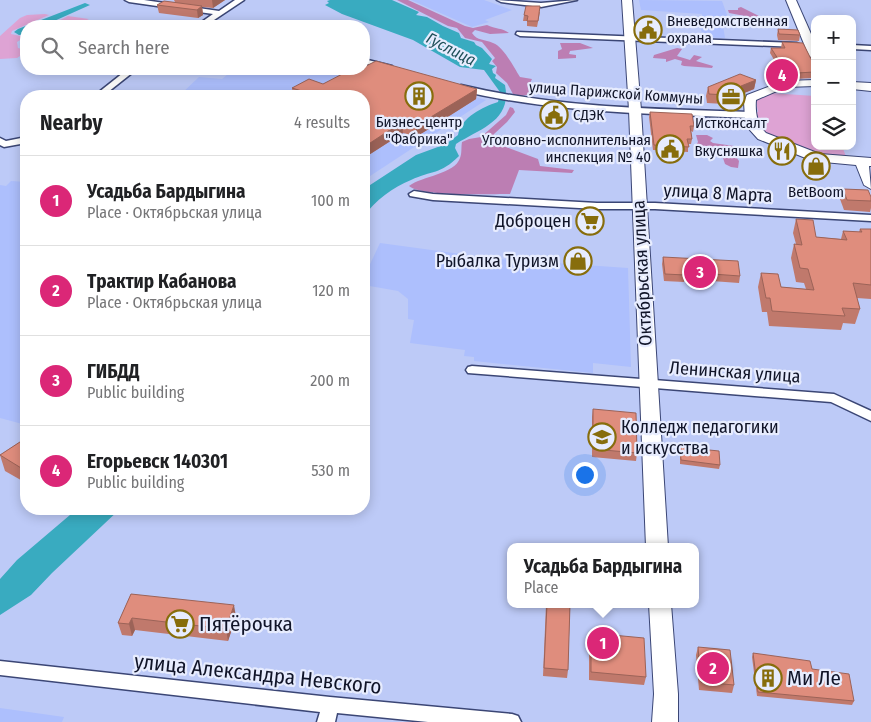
<!DOCTYPE html>
<meta charset="utf-8">
<style>
:root{--surface:#fff;--page:#f2f2f2;--text:#202124;--muted:#757577;--line:#e0e0e0;--accent:#db2777}
body{margin:0;font-family:"Fira Sans Condensed",sans-serif;background:var(--page);color:var(--text)}
.controls{position:absolute;right:15px;top:15px;display:grid;overflow:hidden;border-radius:10px;box-shadow:0 2px 12px #0003}
.controls button{width:45px;height:45px;display:grid;place-items:center;padding:0;border:0;border-bottom:1px solid var(--line);background:var(--surface);color:var(--text);font:25px sans-serif}
.you{position:absolute;left:584px;top:474px;width:18px;height:18px;margin:-12px;border:4px solid #fff;border-radius:50%;background:#1a73e8;box-shadow:0 0 0 8px #1a73e833}
.badge{display:grid;place-items:center;width:32px;height:32px;border-radius:50%;background:var(--accent);color:#fff;font-size:16px;font-weight:700}
.pin{position:absolute;translate:-50% -50%;border:2px solid #fff;box-shadow:0 1px 5px #0006}
.popup{position:absolute;left:507px;top:543px;width:192px;height:65px;box-sizing:border-box;display:grid;place-content:center;border-radius:10px;background:var(--surface);filter:drop-shadow(0 1px 4px #0005);font-size:16px;white-space:nowrap;color:var(--muted)}
.popup b{font-size:19px;color:var(--text)}
.popup::after{content:'';position:absolute;left:50%;top:100%;margin-left:-10px;border:10px solid transparent;border-top-color:var(--surface)}
.list{margin:0;padding:0;list-style:none}
h2{display:flex;justify-content:space-between;align-items:center;height:65px;margin:0;padding:0 20px;font-size:21px}
h2 small{font-size:16px;font-weight:400;color:var(--muted)}
.list li{display:grid;grid-template-columns:32px 1fr auto;gap:15px;align-items:center;box-sizing:border-box;height:90px;padding:0 20px;border-top:1px solid var(--line)}
.list b{display:block;font-size:19px;white-space:nowrap}
.list p{margin:0;font-size:16px;white-space:nowrap;color:var(--muted)}
.list em{font-size:16px;font-style:normal;color:var(--muted)}
.icon{flex:none;width:28px;height:28px;fill:none;stroke:currentColor;stroke-width:2;stroke-linecap:round;stroke-linejoin:round}
.map{position:relative;flex:none;width:871px;height:722px;overflow:hidden}
.search{position:absolute;background:var(--surface);box-shadow:0 2px 12px #0003;left:20px;top:20px;width:350px;height:55px;display:flex;align-items:center;gap:12px;box-sizing:border-box;padding:0 18px;border-radius:20px;color:var(--muted);font-size:19px}
.panel{position:absolute;background:var(--surface);box-shadow:0 2px 12px #0003;left:20px;top:90px;width:350px;height:425px;border-radius:20px}
.map>svg:first-child{display:block}
.built{fill:#adbffd}
.green{fill:#dea3d4}
.forest{fill:#bc7eb3}
.water{fill:#39abc0}
.lines{fill:none;stroke-linecap:round;stroke-linejoin:round}
.street-casing{stroke:#3b4675;stroke-width:3}
.secondary-casing{stroke:#3b4675;stroke-width:2}
.street{fill:#fff;fill-rule:evenodd}
.secondary{fill:#fff;fill-rule:evenodd}
.wall{fill:#c0796c}
.shaded-wall{fill:#9c6358}
.building{fill:#df8d7d;stroke:#9c6358}
.labels{text-anchor:middle;dominant-baseline:central;stroke-width:4.5;stroke-linejoin:round;paint-order:stroke}
.far-poi-label{font-size:15px;fill:#101428;stroke:#e7ecfe}
.far-street-label{font-size:15px;fill:#101428;stroke:#e7ecfe}
.far-water-label{font-size:16px;font-style:italic;fill:#205059;stroke:#e7ecfe}
.street-label{font-size:18px;fill:#101428;stroke:#e7ecfe}
.poi-label{font-size:18px;fill:#101428;stroke:#e7ecfe;text-anchor:end}
.near-poi-label{font-size:21px;fill:#101428;stroke:#e7ecfe;text-anchor:start}
.near-street-label{font-size:21px;fill:#101428;stroke:#e7ecfe}
</style>
<div class="map">
<svg width="871" height="722" viewBox="0 0 871 722">
<rect width="100%" height="100%" fill="#bdcaf7"/>
<g class="built">
<polygon points="411,0 484,0 512,10 485,20 489,22 472,27"/>
<polygon points="639,0 722,1 731,26 723,26 725,38 703,37 700,26 702,14 641,10"/>
<polygon points="364,66 486,100 364,180 364,96 179,96 199,77 222,79 234,69 364,69"/>
<polygon points="11,181 26,182 26,425 0,418 0,185 6,186"/>
<polygon points="380,243 498,259 628,268 631,367 593,363 593,373 474,361 474,357 464,356 465,350 410,343 414,320 408,319 408,299 398,291 364,285 364,277"/>
<polygon points="0,708 64,717 62,722 0,722"/>
</g>
<g class="green">
<polygon points="45,14 49,15 12,31 11,34 25,37 17,42 18,48 26,50 26,52 17,58 0,59 0,36 20,18 27,15"/>
<polygon points="68,16 89,19 74,26 49,26"/>
<polygon points="770,93 815,96 815,146 842,146 847,159 822,157 770,136 761,129 756,112 758,112 756,101"/>
</g>
<g class="forest">
<path d="M 397,0 L 408,0 L 465,26 L 473,28 L 487,25 C 495,29 503,28 509,33 L 490,34 L 475,30 L 472,33 C 477,41 485,39 493,43 C 504,47 514,68 520,77 L 532,79 L 530,83 L 530,94 L 522,96 L 513,94 L 507,83 L 496,73 L 497,67 L 492,61 L 495,58 L 482,42 L 465,38 L 457,28 L 448,26 Z"/>
<polygon points="741,7 759,16 758,22 735,20 735,18 745,16 729,13 728,10 738,10 738,8"/>
<polygon points="560,43 580,43 593,48 570,51 569,54 576,55 576,58 558,59 558,51 562,49"/>
<polygon points="677,48 682,49 677,56 690,60 694,55 702,57 696,61 713,66 712,68 684,66 681,65 682,61 675,59 666,62 666,59 653,58 654,55"/>
<path d="M 510,107 L 513,108 L 515,112 L 507,122 L 494,134 L 493,142 L 538,159 L 540,166 L 574,170 L 572,173 L 519,170 L 510,194 C 490,194 422,197 409,186 C 422,176 455,174 460,158 C 462,154 461,147 462,142 L 469,139 L 481,137 L 506,115 Z"/>
<polygon points="696,135 707,135 713,138 710,141 713,143 741,147 741,150 734,154 739,161 738,168 731,167 725,164 723,158 704,154 696,145 698,142"/>
</g>
<g class="water">
<path d="M 330,0 L 392,0 L 419,12 L 416,15 L 427,17 L 443,26 L 459,33 L 461,38 L 474,42 L 476,45 L 482,48 L 492,59 L 489,64 L 496,66 L 492,69 L 493,73 L 496,75 L 495,78 L 505,85 C 512,121 481,128 456,144 L 455,148 L 459,156 C 440,175 432,170 411,180 C 393,187 375,201 364,216 L 364,189 L 416,155 L 446,144 L 458,135 C 461,117 483,107 498,102 L 500,92 L 484,70 L 460,67 L 413,40 L 342,14 L 325,5 L 329,3 L 327,1 Z"/>
<polygon points="85,3 90,5 43,26 26,26 26,34 19,35 14,32 18,29"/>
<polygon points="77,509 120,509 52,573 31,595 0,615 0,579 17,560"/>
</g>
<g class="lines">
<g class="street-casing">
<g id="street">
<polygon points="125,0 144,0 219,11 235,0 244,0 205,26 196,26 213,14 129,2"/>
<polygon points="497,0 541,3 577,0 541,7 501,2"/>
<polygon points="517,32 797,43 801,45 797,47 520,36 516,34"/>
<polygon points="852,45 871,46 871,50 852,49"/>
<polygon points="364,59 392,66 393,68 389,70 364,63"/>
<polygon points="128,69 137,69 103,96 94,96"/>
<path d="M 461,85 C 557,108 653,109 751,112 L 755,115 L 751,118 C 652,114 554,113 458,90 L 457,88 Z"/>
<polygon points="26,137 26,143 4,147 0,145 0,138 6,141"/>
<polygon points="414,191 433,194 597,203 655,203 871,215 871,221 655,209 597,209 433,200 410,196 409,194"/>
<polygon points="472,366 834,394 871,411 871,421 831,402 468,373 466,370 468,367"/>
<polygon points="0,661 330,697 512,714 518,716 521,722 428,722 337,713 335,722 317,722 320,712 0,675"/>
</g>
</g>
<g class="secondary-casing">
<g id="secondary">
<polygon points="622,0 632,0 641,110 668,547 646,547 629,110"/>
<polygon points="786,0 796,0 815,43 815,59 809,56"/>
<path d="M 815,80 L 815,86 L 786,87 L 756,100 C 755,112 757,125 766,133 L 820,154 L 871,158 L 871,166 L 869,166 L 871,189 L 864,185 L 856,165 L 813,161 L 758,139 L 749,129 L 745,118 L 744,102 L 747,95 L 784,81 Z"/>
<polygon points="852,82 871,83 871,91 852,89"/>
<polygon points="649,604 671,604 678,694 678,722 652,722 654,694"/>
</g>
</g>
<use href="#street" class="street"/>
<use href="#secondary" class="secondary"/>
</g>
<g class="wall">
<polygon points="174,0 225,0 213,8 202,7 203,15 198,18 159,13 157,5 175,2"/>
<polygon points="540,12 537,27 527,26 527,21 523,21 524,15"/>
<polygon points="642,20 656,30 656,35 642,35"/>
<polygon points="778,29 800,35 799,41 778,40 777,35"/>
<polygon points="782,42 815,67 815,75 813,78 795,79 779,68 770,53 771,48 781,48"/>
<polygon points="356,71 477,89 476,99 416,137 403,133 364,158 364,96 293,96 292,88 323,84"/>
<polygon points="756,80 754,89 742,94 740,105 707,103 706,96 708,87"/>
<polygon points="650,112 694,126 693,132 691,131 692,139 691,144 688,144 688,152 653,150 649,117"/>
<polygon points="843,189 871,197 871,208 870,212 844,210 840,199"/>
<polygon points="796,219 816,237 841,239 843,231 859,232 860,229 871,229 871,299 857,298 860,309 855,324 843,323 841,330 769,326 767,312 762,312 758,287 761,273 781,287 806,289 804,283 796,282 791,258 794,244 796,244 793,233"/>
<polygon points="663,257 740,276 739,283 684,279 684,282 664,281 662,264"/>
<polygon points="593,409 637,453 636,461 592,457 592,417"/>
<polygon points="26,438 26,483 5,471 0,455"/>
<polygon points="680,447 720,465 719,469 680,464"/>
<polygon points="131,594 236,617 228,641 135,630 132,636 122,635 118,623"/>
<polygon points="546,604 570,604 568,670 567,678 543,676"/>
<polygon points="591,633 646,677 644,685 589,680 589,641"/>
<polygon points="698,647 734,685 732,693 699,690 696,655"/>
<polygon points="753,653 812,669 854,701 852,705 757,696 752,657"/>
</g>
<g class="shaded-wall">
<polygon points="212,0 225,0 213,8"/>
<polygon points="202,6 203,15 198,18 197,10"/>
<polygon points="756,80 754,89 739,95 741,86"/>
<polygon points="477,89 476,99 416,137 416,126"/>
<polygon points="402,122 403,133 364,158 364,147"/>
<polygon points="234,605 236,617 228,641 226,629"/>
<polygon points="132,618 135,630 132,636 129,624"/>
</g>
<g class="building">
<polygon points="164,1 202,6 197,10 157,5"/>
<polygon points="526,6 540,6 538,21 527,21 528,16 524,15"/>
<polygon points="642,20 656,20 656,30 642,29"/>
<polygon points="778,29 798,30 800,35 779,34"/>
<polygon points="782,42 803,43 815,67 814,72 797,73 780,62 771,48 785,48"/>
<polygon points="376,61 477,89 416,126 402,122 364,147 364,116 370,112 364,110 364,96 318,96 292,88 309,79 323,84 350,70 356,71 361,69 364,69 364,67"/>
<polygon points="740,74 756,80 741,86 742,96 709,94 708,87"/>
<polygon points="650,112 692,114 694,126 690,126 692,139 687,139 689,147 654,145"/>
<polygon points="843,189 868,190 871,197 871,201 847,200"/>
<polygon points="796,219 813,220 816,237 847,240 843,231 862,232 860,229 871,229 871,285 853,283 860,309 842,308 845,316 772,311 770,298 766,298 761,273 778,274 781,287 814,290 808,269 800,268 794,244 802,245"/>
<polygon points="663,257 738,261 740,276 685,272 685,275 665,274"/>
<polygon points="593,409 636,413 637,453 593,449"/>
<polygon points="26,438 26,471 0,455"/>
<polygon points="680,447 719,451 720,465 681,460"/>
<polygon points="131,594 234,605 226,629 132,618 129,624 118,623"/>
<polygon points="547,604 570,604 568,670 544,668"/>
<polygon points="591,633 644,638 646,677 591,672"/>
<polygon points="698,647 730,650 734,685 701,682"/>
<polygon points="753,653 810,661 812,669 849,674 854,701 758,692"/>
</g>
<defs>
<g id="civic-ring" transform="scale(1.4375)"><circle r="9.5" fill="#e7ecfe" stroke="#876d0c" stroke-width="1.5"/><path d="M-.6-6.5H3V-4.5H.6V-3L4-1V1h2V6H-6V1h2V-1L-.6-3ZM-1.2 2.5V6h2.4V2.5Z" fill="#876d0c"/></g>
<g id="building-ring" transform="scale(1.4375)"><circle r="9.5" fill="#e7ecfe" stroke="#876d0c" stroke-width="1.5"/><path d="M-4-6H4V6H1V3H-1V6H-4ZM-2.5-4.3h1.7v1.8h-1.7ZM.8-4.3h1.7v1.8H.8ZM-2.5-1h1.7V.8h-1.7ZM.8-1h1.7V.8H.8Z" fill="#876d0c"/></g>
<g id="office-ring" transform="scale(1.4375)"><circle r="9.5" fill="#e7ecfe" stroke="#876d0c" stroke-width="1.5"/><path d="M-6-3h4V-5.5h4V-3h4V5H-6ZM-1-4.5V-3h2v-1.5ZM-6 0V1H6V0Z" fill="#876d0c"/></g>
<g id="restaurant-ring" transform="scale(1.4375)"><circle r="9.5" fill="#e7ecfe" stroke="#876d0c" stroke-width="1.5"/><path d="M-5-6h1v4h1v-4h1v4h1v-4h1v5L-1.5 .5V6h-2V.5L-5-1ZM5-6V6H3V1.5H1.5Q1.5-4 5-6Z" fill="#876d0c"/></g>
<g id="shop-ring" transform="scale(1.4375)"><circle r="9.5" fill="#e7ecfe" stroke="#876d0c" stroke-width="1.5"/><path d="M-5-2.5h2.3a2.7 3.5 0 0 1 5.4 0H5L5.5 6h-11ZM-1.5-2.5h3a1.5 2.3 0 0 0-3 0Z" fill="#876d0c"/></g>
<g id="supermarket-ring" transform="scale(1.4375)"><circle r="9.5" fill="#e7ecfe" stroke="#876d0c" stroke-width="1.5"/><path d="M-6-5.5h2.5l.6 2H6L4.5 2H-2.5L-4.4-4H-6ZM-1.5 3.2a1.3 1.3 0 1 0 .1 0ZM3 3.2a1.3 1.3 0 1 0 .1 0Z" fill="#876d0c"/></g>
<g id="university-ring" transform="scale(1.4375)"><circle r="9.5" fill="#e7ecfe" stroke="#876d0c" stroke-width="1.5"/><path d="M0-5L7-2L0 1L-7-2ZM-4 1L0 2.5L4 1V4Q0 6-4 4Z" fill="#876d0c"/></g>
</defs>
<g fill-rule="evenodd">
<use href="#civic-ring" x="648" y="30"/>
<use href="#building-ring" x="419" y="96"/>
<use href="#office-ring" x="731" y="97"/>
<use href="#civic-ring" x="554" y="115"/>
<use href="#civic-ring" x="670" y="149"/>
<use href="#restaurant-ring" x="782" y="151"/>
<use href="#shop-ring" x="816" y="166"/>
<use href="#supermarket-ring" x="590" y="221"/>
<use href="#shop-ring" x="578" y="261"/>
<use href="#university-ring" x="602" y="437"/>
<use href="#supermarket-ring" x="180" y="624"/>
<use href="#building-ring" x="768" y="678"/>
</g>
<g class="labels">
<g class="far-poi-label">
<text x="667" y="21" text-anchor="start">Вневедомственная<tspan x="667" dy="17">охрана</tspan></text>
<text x="573" y="115" text-anchor="start">СДЭК</text>
<text x="419" y="122">Бизнес-центр<tspan x="419" dy="17">"Фабрика"</tspan></text>
<text x="731" y="123">Истконсалт</text>
<text x="651" y="140" text-anchor="end">Уголовно-исполнительная<tspan x="651" dy="17">инспекция № 40</tspan></text>
<text x="763" y="151" text-anchor="end">Вкусняшка</text>
<text x="816" y="192">BetBoom</text>
</g>
<g class="far-street-label">
<text transform="translate(616 93) rotate(4)">улица Парижской Коммуны</text>
</g>
<g class="far-water-label">
<text transform="translate(451 49) rotate(27)">Гуслица</text>
</g>
<g class="street-label">
<text transform="translate(718 193) rotate(3)">улица 8 Марта</text>
<text transform="translate(642 273) rotate(-93)">Октябрьская улица</text>
<text transform="translate(735 372) rotate(4)">Ленинская улица</text>
</g>
<g class="poi-label">
<text x="571" y="221">Доброцен</text>
<text x="559" y="261">Рыбалка Туризм</text>
<text x="621" y="427" text-anchor="start">Колледж педагогики<tspan x="621" dy="21">и искусства</tspan></text>
</g>
<g class="near-poi-label">
<text x="199" y="624">Пятёрочка</text>
<text x="787" y="678">Ми Ле</text>
</g>
<g class="near-street-label">
<text transform="translate(258 674) rotate(6)">улица Александра Невского</text>
</g>
</g>
</svg>
<div class="controls">
<button>+</button>
<button>−</button>
<button><svg class="icon" aria-label="layers" viewBox="0 0 24 24"><path d="M12 4l9 5-9 5-9-5zM3 14l9 5 9-5"/></svg></button>
</div>
<div class="you"></div>
<div class="pin badge" style="left:603px;top:643px">1</div>
<div class="popup"><b>Усадьба Бардыгина</b>Place</div>
<div class="pin badge" style="left:713px;top:668px">2</div>
<div class="pin badge" style="left:700px;top:272px">3</div>
<div class="pin badge" style="left:782px;top:75px">4</div>
<div class="search"><svg class="icon" aria-label="search" viewBox="0 0 24 24"><circle cx="10" cy="10" r="6"/><path d="M15 15l6 6"/></svg>Search here</div>
<section class="panel">
<h2>Nearby<small>4 results</small></h2>
<ul class="list">
<li><span class="badge">1</span><div><b>Усадьба Бардыгина</b><p>Place · Октябрьская улица</p></div><em>100 m</em></li>
<li><span class="badge">2</span><div><b>Трактир Кабанова</b><p>Place · Октябрьская улица</p></div><em>120 m</em></li>
<li><span class="badge">3</span><div><b>ГИБДД</b><p>Public building</p></div><em>200 m</em></li>
<li><span class="badge">4</span><div><b>Егорьевск 140301</b><p>Public building</p></div><em>530 m</em></li>
</ul>
</section>
</div>
